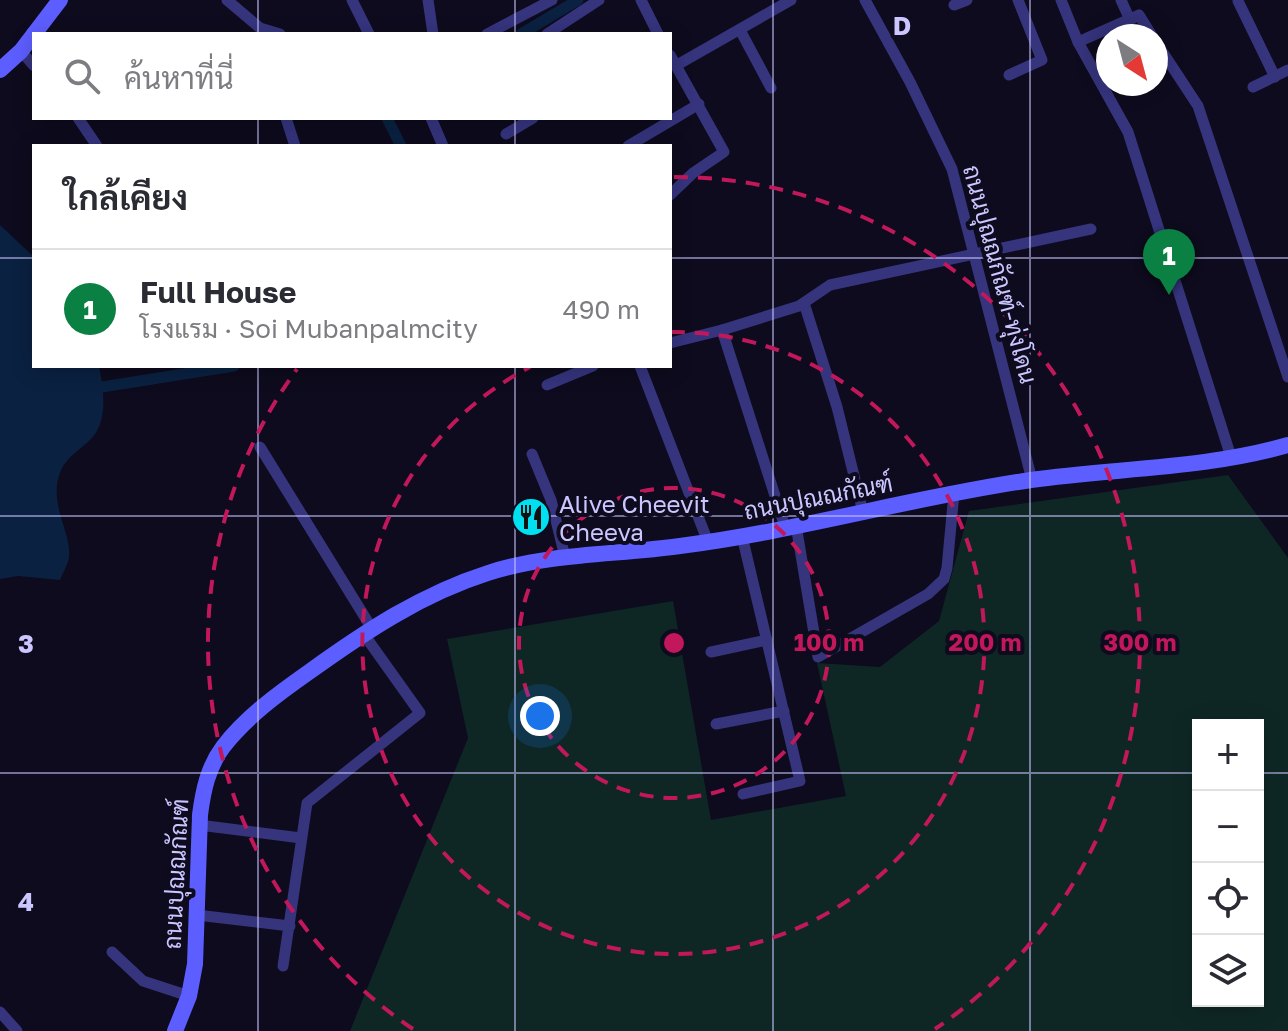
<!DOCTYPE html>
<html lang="th">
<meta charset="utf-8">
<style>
:root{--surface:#fff;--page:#f2f2f3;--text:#2b2b33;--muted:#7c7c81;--line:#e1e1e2;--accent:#0b8043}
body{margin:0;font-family:"Golos Text",Sarabun,sans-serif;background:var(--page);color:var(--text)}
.controls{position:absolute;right:24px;bottom:24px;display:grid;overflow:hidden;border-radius:0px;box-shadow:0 4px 20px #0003}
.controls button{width:72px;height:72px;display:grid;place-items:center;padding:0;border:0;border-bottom:2px solid var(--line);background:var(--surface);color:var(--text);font:40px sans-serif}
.compass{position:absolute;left:1096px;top:24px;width:72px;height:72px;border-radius:50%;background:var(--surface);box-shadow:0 4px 20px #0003;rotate:144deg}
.you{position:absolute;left:540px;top:716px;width:28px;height:28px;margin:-20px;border:6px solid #fff;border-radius:50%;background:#1a73e8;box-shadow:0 0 0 12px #1a73e833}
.badge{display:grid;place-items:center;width:52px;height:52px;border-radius:50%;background:var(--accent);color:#fff;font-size:26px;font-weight:700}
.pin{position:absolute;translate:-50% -66px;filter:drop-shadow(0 2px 4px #0008)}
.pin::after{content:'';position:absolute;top:42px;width:28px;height:24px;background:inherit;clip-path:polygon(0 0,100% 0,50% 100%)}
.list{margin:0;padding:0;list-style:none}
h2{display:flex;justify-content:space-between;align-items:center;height:104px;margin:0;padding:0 32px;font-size:34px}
h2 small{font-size:26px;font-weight:400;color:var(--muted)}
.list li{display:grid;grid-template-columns:52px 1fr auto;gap:24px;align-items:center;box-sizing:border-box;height:120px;padding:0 32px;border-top:2px solid var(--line)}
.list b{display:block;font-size:30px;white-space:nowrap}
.list p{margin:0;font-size:26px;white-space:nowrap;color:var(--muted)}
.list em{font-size:26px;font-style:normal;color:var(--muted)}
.icon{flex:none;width:44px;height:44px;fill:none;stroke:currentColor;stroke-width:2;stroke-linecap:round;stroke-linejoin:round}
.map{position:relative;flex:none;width:1288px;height:1031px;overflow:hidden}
.search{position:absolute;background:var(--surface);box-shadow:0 4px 20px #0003;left:32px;top:32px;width:640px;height:88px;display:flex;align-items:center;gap:20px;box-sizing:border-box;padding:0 28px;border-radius:0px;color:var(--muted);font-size:30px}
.panel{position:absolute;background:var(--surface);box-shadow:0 4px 20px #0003;left:32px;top:144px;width:640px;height:224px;border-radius:0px}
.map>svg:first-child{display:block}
.green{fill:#0e2725;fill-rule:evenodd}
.water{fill:#0a2141}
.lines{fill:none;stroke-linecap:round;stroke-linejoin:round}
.canal{stroke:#0a2141;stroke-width:11}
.street{stroke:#35347d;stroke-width:11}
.secondary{stroke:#5d5eff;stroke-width:16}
.grid{fill:none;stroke:#cbc6ff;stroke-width:2;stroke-opacity:0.55}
.ring{fill:none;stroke:#c2185b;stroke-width:4;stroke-dasharray:14 10}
.labels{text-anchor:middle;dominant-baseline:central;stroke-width:8;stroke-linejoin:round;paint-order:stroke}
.street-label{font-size:24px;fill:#cbc6ff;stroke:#0d0b1d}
.poi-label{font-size:24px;fill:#cbc6ff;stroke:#0d0b1d;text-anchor:start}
.grid-label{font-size:26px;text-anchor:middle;font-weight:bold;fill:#cbc6ff;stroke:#0d0b1d;stroke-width:8;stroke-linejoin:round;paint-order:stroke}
.centre{fill:#c2185b;stroke:#0d0b1d;stroke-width:4}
.ring-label{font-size:24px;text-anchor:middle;font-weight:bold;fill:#c2185b;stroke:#0d0b1d;stroke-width:8;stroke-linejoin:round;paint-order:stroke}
</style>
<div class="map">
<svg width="1288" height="1031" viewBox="0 0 1288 1031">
<rect width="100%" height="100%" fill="#0d0b1d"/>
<path class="green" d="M 1228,475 L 1288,558 L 1288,1031 L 350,1031 L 468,738 L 447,639 L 673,601 L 711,820 L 846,796 L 817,663 L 880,667 L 939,621 L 969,511 ZM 1198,725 L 1258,725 L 1258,1001 L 1198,1001 Z"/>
<path class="water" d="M 0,225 L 34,257 L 34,366 L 99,366 C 103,386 108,416 95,434 C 84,449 65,455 59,476 C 49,508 75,537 68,562 C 66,568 62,574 60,580 L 18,576 L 0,579 Z"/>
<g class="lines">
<g class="canal">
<polyline points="521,34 578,0"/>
<polyline points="387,118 401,146"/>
<polyline points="102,387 234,366"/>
</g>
<g class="street">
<polyline points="227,0 260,28 280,34"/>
<polyline points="352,0 369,34"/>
<polyline points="428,0 433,34"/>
<polyline points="641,0 658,34"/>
<polyline points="865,0 910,82 952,169 1032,480"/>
<polyline points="1061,0 1078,42 1128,132 1231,457"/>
<polyline points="1121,0 1130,20 1135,17"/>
<polyline points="1238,1 1275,77"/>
<polyline points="954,5 967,0"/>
<polyline points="740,30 771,88"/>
<polyline points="487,34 552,0"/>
<polyline points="547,34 599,0"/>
<polyline points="1078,42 1139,15 1152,36"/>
<polyline points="1156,42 1198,106 1288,377"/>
<polyline points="21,51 34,66"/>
<polyline points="670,55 724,152 693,173 670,195"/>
<polyline points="677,65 791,0"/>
<polyline points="1009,75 1042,60 1018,0"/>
<polyline points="1253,87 1288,70"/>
<polyline points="78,118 97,146"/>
<polyline points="286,118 295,146"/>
<polyline points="431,118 443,146"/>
<polyline points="506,134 533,118"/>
<polyline points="628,146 699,104"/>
<polyline points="804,303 837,407 863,512"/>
<polyline points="722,330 785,527"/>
<polyline points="670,343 722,330 799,306 830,285 1091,229"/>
<polyline points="640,366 708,542"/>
<polyline points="547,385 593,366"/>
<polyline points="260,447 371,627"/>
<polyline points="532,454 551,500 565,557"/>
<polyline points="796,525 818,657 928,594 944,579 947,568 954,493"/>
<polyline points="742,536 800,781 743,794"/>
<polyline points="711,652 767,640"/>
<polyline points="716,724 784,711"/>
<polyline points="199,825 301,838"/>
<polyline points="197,915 290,926"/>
<polyline points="112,952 143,981 189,996"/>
<polyline points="283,966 307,803 420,713 363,633"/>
<polyline points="0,1012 17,1031"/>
</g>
<g class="secondary">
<polyline points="34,34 60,0"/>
<polyline points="0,70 21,51 34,34"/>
<path d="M 175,1031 L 189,996 L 195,964 L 200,815 C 203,791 208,767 223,747 C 246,717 279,693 309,672 C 366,631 422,594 488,573 C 550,553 616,555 680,546 C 798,531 913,497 1031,480 C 1116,468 1205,469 1288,445"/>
</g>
</g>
<path class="grid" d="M 258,0 L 258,34M 515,0 L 515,34M 773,0 L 773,1031M 1030,0 L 1030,1031M 258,118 L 258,146M 515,118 L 515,146M 0,258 L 34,258M 670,258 L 1288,258M 258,366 L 258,1031M 515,366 L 515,1031M 0,516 L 1288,516M 0,773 L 1198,773M 1258,773 L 1288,773"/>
<g class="ring">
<circle cx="674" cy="643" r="155"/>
<path d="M671 332A311 311 0 1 1 530 367"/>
<path d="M413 1029A466 466 0 0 1 297 369M674 177A466 466 0 0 1 935 1029"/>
</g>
<defs>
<g id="restaurant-disc" transform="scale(2)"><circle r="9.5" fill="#00e0f1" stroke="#0d0b1d"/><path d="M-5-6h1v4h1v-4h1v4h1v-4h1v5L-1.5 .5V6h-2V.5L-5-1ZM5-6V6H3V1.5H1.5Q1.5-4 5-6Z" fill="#111"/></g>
</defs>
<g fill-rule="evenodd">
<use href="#restaurant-disc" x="531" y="517"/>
</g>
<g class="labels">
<g class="street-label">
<text transform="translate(1001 274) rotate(75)">ถนนปุณณกัณฑ์-ทุ่งโดน</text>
<text transform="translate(818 496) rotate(-11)">ถนนปุณณกัณฑ์</text>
<text transform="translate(175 874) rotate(-87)">ถนนปุณณกัณฑ์</text>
</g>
<g class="poi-label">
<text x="559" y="503">Alive Cheevit<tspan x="559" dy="28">Cheeva</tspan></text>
</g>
</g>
<g class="grid-label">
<text x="902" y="35">D</text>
<text x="26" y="653">3</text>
<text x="26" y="911">4</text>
</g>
<circle cx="674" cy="643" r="12" class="centre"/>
<g class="ring-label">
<text x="829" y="651">100 m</text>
<text x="985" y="651">200 m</text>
<text x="1140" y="651">300 m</text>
</g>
</svg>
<div class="controls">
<button>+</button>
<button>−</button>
<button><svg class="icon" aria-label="locate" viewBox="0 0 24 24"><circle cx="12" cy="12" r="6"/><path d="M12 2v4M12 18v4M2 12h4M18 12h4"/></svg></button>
<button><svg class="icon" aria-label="layers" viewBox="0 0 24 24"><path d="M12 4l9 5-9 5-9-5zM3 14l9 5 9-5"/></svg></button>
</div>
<svg class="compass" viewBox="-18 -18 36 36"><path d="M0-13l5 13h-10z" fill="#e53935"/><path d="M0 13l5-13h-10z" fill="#7c7c81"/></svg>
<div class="you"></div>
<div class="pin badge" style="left:1169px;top:295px">1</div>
<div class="search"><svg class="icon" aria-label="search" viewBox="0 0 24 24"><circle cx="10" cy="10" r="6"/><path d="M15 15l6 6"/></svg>ค้นหาที่นี่</div>
<section class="panel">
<h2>ใกล้เคียง<small></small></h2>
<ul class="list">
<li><span class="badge">1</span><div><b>Full House</b><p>โรงแรม · Soi Mubanpalmcity</p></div><em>490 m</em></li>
</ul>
</section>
</div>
